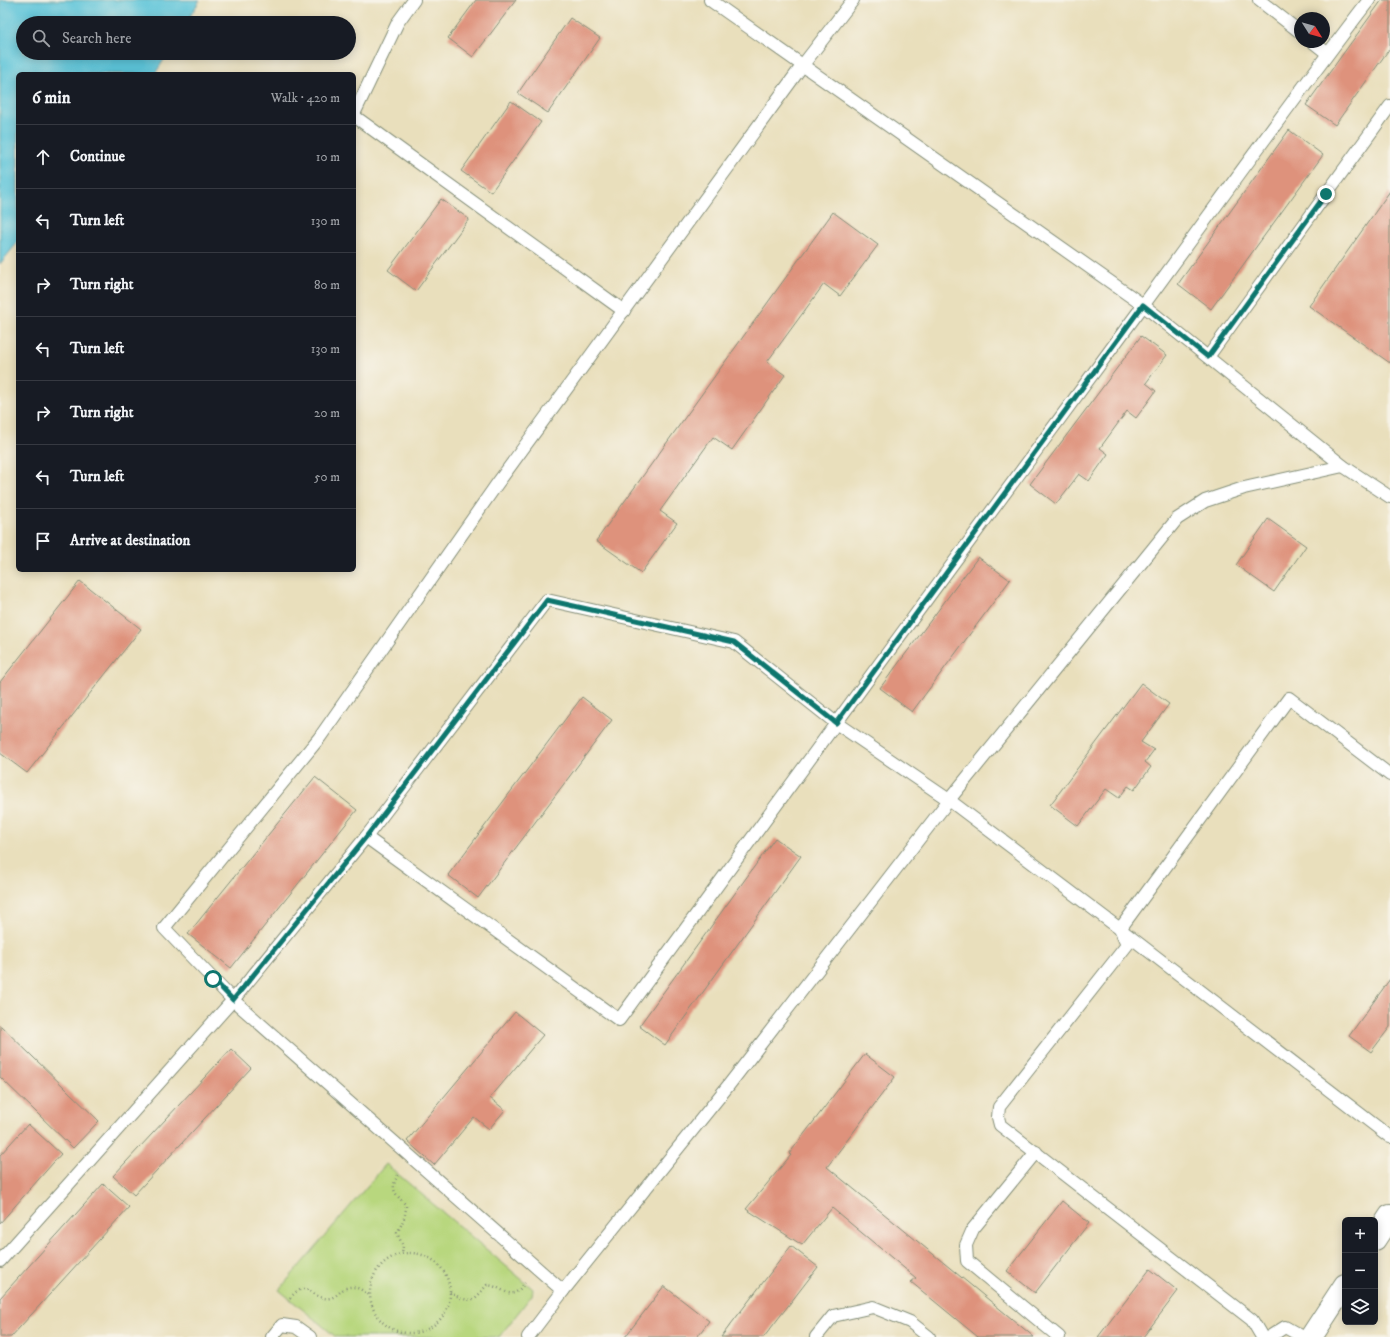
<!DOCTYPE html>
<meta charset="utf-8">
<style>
:root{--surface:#171b24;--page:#242831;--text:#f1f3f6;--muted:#9ea1a6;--line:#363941}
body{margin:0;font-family:"IM FELL DW Pica",serif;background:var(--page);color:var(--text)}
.controls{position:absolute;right:12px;bottom:12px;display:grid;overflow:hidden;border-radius:6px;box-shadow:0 2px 10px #0003}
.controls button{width:36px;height:36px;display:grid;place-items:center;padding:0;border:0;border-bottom:1px solid var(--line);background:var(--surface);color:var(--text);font:20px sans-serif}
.compass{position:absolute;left:1294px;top:12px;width:36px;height:36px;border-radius:50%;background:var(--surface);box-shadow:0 2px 10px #0003;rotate:127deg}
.stop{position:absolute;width:12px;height:12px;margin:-9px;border:3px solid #0f766e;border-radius:50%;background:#fff}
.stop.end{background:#0f766e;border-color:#fff;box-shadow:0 1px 4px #0008}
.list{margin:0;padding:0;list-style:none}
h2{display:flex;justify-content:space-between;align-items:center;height:52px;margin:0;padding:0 16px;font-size:17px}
h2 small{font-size:13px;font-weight:400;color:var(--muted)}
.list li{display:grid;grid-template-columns:26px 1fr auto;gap:12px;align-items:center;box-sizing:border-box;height:64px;padding:0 16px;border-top:1px solid var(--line)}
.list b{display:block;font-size:15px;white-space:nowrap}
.list em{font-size:13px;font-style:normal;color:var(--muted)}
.icon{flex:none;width:22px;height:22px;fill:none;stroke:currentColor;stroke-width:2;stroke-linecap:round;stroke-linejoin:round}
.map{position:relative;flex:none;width:1390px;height:1337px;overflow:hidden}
.search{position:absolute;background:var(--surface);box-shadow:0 2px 10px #0003;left:16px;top:16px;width:340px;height:44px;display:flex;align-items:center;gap:10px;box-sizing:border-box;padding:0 14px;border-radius:22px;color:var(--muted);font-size:15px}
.panel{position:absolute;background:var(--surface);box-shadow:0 2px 10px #0003;left:16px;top:72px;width:340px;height:500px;border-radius:6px}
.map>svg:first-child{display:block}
.green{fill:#b8d77e;stroke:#6c8a59}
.water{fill:#5cc4d9;stroke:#3e8086}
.building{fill:#de927b}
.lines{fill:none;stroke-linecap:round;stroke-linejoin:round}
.service-casing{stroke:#848e78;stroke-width:14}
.minor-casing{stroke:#848e78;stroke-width:24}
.path{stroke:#848e78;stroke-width:2.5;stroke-dasharray:1 3;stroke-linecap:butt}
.service{stroke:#fff;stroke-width:12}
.minor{stroke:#fff;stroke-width:22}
.route{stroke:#0f766e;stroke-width:5}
</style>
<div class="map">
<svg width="1390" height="1337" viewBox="0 0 1390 1337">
<rect width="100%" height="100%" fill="#f7f3e8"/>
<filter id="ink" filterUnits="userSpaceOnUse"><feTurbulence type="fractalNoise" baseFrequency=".025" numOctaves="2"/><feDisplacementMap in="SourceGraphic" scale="8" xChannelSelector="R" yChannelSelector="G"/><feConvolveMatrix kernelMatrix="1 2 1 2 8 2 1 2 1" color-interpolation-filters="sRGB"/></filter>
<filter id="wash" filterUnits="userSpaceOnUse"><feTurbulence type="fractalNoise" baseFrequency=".012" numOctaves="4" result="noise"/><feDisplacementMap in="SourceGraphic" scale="16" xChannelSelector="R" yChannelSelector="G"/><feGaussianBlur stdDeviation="0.9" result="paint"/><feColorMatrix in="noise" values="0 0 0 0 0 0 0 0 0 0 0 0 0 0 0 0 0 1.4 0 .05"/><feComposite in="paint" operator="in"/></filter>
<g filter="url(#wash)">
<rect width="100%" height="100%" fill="#e9dfbc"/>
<polygon class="green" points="386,1164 533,1289 532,1295 499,1337 336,1337 279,1290"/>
<polygon class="water" points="0,0 200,0 186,23 23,23 23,53 168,53 155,74 18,74 18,242 0,264"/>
<g id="blocks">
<g class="building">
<polygon points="476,0 516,0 473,57 448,38"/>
<polygon points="1382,0 1390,0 1390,48 1335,125 1306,105"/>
<polygon points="570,18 600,38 548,113 518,93"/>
<polygon points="511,101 541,122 491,192 461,171"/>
<polygon points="1289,130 1323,155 1211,309 1178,284"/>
<polygon points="1390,191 1390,363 1309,306"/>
<polygon points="441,199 469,219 416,291 388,270"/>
<polygon points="833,212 878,245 840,296 824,284 767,362 785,375 732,450 713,437 660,511 677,523 641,573 596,541"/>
<polygon points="1141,336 1167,355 1146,383 1156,391 1136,418 1127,411 1100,448 1108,454 1089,481 1079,474 1056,504 1030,484"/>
<polygon points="1268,519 1306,546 1274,592 1236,565"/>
<polygon points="978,557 1010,580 912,712 880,688"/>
<polygon points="80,581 141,629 27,773 0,753 0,682"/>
<polygon points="1141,683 1169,704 1141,742 1154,750 1145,762 1151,767 1134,790 1128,786 1119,798 1106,789 1078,826 1050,805"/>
<polygon points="582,697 612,720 478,898 448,875"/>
<polygon points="315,777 357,810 231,968 188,934"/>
<polygon points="775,838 801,856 665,1045 639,1026"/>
<polygon points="1390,979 1390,1027 1371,1052 1349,1036"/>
<polygon points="515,1012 543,1035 490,1098 505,1110 489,1129 474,1117 434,1165 407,1141"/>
<polygon points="0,1025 99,1121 73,1148 0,1077"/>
<polygon points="231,1049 251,1068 134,1195 113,1176"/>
<polygon points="865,1054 895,1077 827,1167 1034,1337 978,1337 911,1282 916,1278 832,1208 802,1245 746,1209 791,1155 789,1154"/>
<polygon points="28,1124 61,1154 0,1223 0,1155"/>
<polygon points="103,1184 129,1207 11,1337 0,1337 0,1298"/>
<polygon points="1062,1201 1089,1223 1035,1293 1007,1271"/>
<polygon points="791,1246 818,1267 764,1337 721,1337"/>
<polygon points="1150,1269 1178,1291 1143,1337 1098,1337"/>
<polygon points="664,1286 709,1321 697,1337 625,1337"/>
</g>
</g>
</g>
<g filter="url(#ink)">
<use href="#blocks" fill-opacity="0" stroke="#848e78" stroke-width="1"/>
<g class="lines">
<g class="service-casing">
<g id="service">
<polyline points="710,0 1143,305 1343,466 1390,497"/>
<polyline points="1259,0 1300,32"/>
<polyline points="1313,42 1327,53"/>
<polyline points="354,114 398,22 414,0"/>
<polyline points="354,116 624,311"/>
<polyline points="1208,357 1390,106"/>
<path d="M 366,837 L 619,1020 C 792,782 967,544 1142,307 C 1217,205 1291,101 1369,0"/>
<polyline points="1036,1152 973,1229 966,1245 967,1261 1059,1337"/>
<polyline points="0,1261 233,1000 366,837 547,600 734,642 836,723 949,800 1120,929 1390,1137"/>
<polyline points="563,1291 233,1000 164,928 320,737 497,484 802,66 853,0"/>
<polyline points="272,1337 282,1325 296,1327 310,1337"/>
<polyline points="528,1337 563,1291 728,1086 949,800 1177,519 1205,501 1244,488 1343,466"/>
<polyline points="816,1337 833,1316 873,1307 910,1322 929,1337"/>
<polyline points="1262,1337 1252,1320 1000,1125 998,1117 999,1107 1127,945 1120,929 1289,698 1390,775"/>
<polyline points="1269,1337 1285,1327 1303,1337"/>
</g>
</g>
<g class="minor-casing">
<g id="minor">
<polyline points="1375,1239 1390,1216"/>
<polyline points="1311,1337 1345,1285"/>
</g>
</g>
<g class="path">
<path d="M 398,1175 C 389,1191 396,1194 406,1205 C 406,1216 402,1224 397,1233 L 403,1246 L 402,1254"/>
<circle cx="410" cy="1293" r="40"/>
<path d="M 450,1292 C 457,1296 467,1303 475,1298 C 480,1294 483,1289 487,1285 C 507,1287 509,1304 525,1283"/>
<path d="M 290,1298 C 309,1276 312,1302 331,1298 C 334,1297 338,1294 341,1291 C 351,1283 360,1288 369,1295"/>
</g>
<use href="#service" class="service"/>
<use href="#minor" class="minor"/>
</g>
</g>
<g class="lines" filter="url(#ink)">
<polyline class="route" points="213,979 233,1000 366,837 547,600 734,642 836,723 1143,305 1208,357 1326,194"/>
</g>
</svg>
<div class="controls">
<button>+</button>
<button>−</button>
<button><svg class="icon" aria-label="layers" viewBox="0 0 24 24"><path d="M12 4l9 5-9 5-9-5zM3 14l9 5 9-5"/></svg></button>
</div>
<svg class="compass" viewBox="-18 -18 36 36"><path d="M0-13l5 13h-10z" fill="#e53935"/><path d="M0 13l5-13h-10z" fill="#9ea1a6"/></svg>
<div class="stop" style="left:213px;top:979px"></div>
<div class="stop end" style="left:1326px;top:194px"></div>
<div class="search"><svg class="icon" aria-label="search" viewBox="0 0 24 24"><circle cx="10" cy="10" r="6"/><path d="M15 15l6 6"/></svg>Search here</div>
<section class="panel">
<h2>6 min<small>Walk · 420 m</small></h2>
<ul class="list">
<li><svg class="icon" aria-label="ahead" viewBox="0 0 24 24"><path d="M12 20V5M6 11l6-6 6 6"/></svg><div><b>Continue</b></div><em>10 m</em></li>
<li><svg class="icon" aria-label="left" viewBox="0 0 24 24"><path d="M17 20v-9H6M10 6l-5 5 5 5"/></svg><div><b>Turn left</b></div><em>130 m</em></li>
<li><svg class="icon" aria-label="right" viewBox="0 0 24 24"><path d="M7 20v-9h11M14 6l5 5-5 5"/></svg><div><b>Turn right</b></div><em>80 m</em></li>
<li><svg class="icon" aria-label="left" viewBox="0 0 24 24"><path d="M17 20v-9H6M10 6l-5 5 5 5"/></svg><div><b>Turn left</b></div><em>130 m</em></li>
<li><svg class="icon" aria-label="right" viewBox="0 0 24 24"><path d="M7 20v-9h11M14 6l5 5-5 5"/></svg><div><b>Turn right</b></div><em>20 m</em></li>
<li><svg class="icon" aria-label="left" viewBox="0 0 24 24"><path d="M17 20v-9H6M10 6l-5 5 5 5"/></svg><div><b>Turn left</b></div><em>50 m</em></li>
<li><svg class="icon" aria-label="arrive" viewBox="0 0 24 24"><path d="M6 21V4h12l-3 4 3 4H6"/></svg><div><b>Arrive at destination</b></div></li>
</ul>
</section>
</div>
